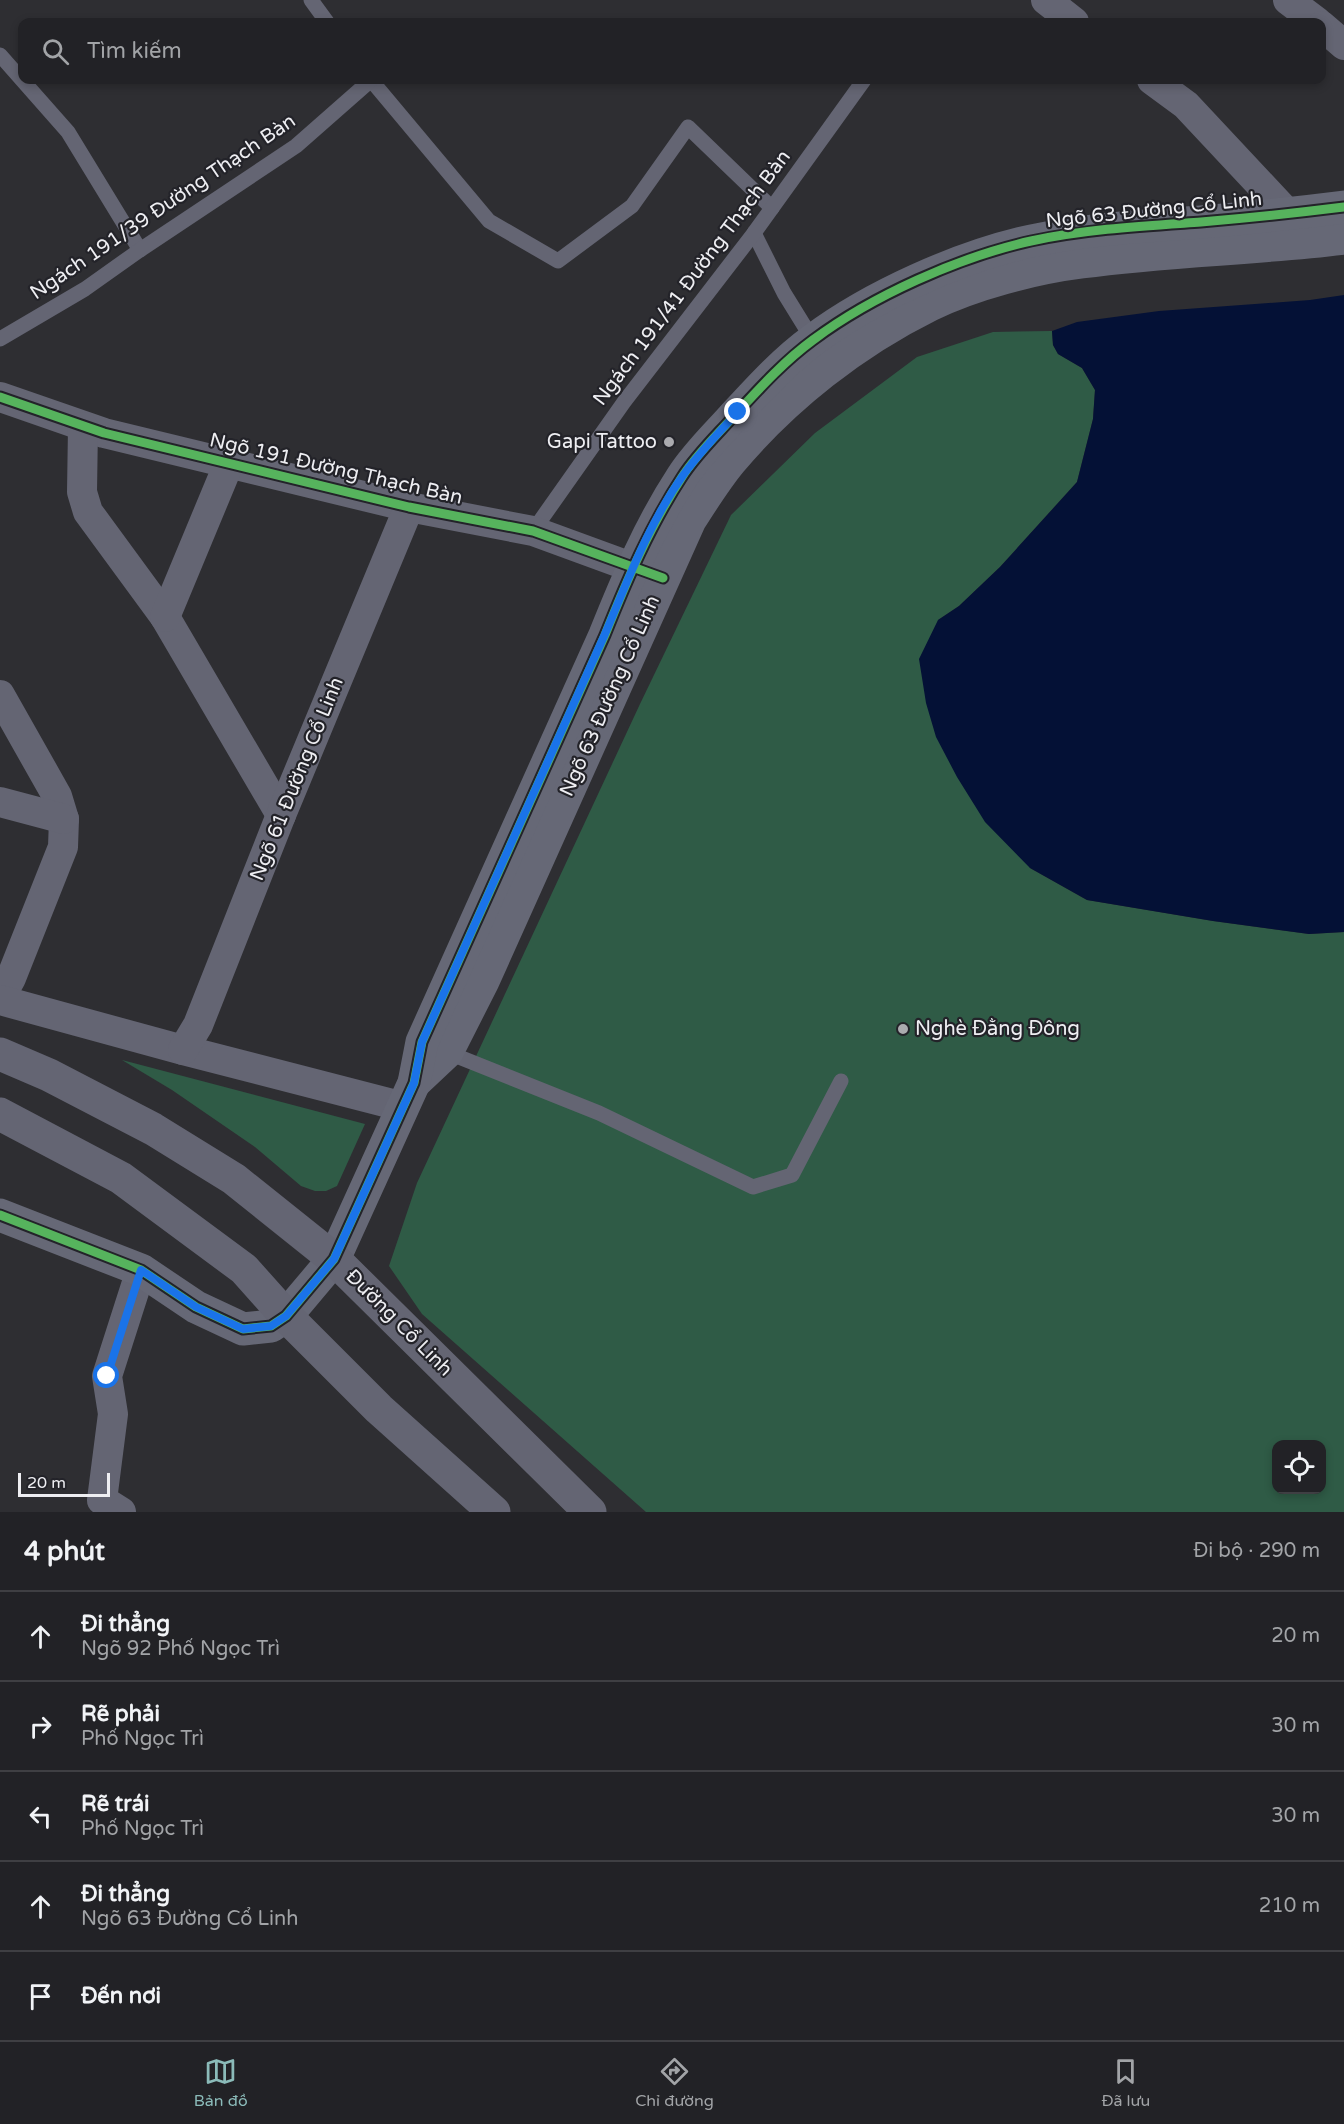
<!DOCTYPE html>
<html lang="vi">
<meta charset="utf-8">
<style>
:root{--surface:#222226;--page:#2e2f32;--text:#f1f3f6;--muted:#a2a4a7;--line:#3f3f43;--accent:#8bbbb9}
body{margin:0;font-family:"Varela Round",sans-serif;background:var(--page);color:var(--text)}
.controls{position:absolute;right:18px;bottom:18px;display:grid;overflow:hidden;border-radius:12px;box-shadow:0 3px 9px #0003}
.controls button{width:54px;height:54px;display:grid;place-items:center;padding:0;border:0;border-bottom:2px solid var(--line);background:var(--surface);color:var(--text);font:30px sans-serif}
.scale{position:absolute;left:18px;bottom:15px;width:92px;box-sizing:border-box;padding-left:6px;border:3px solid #eeeef2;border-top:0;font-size:16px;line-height:21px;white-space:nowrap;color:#eeeef2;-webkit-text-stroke:4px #232329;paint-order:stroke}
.stop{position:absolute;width:18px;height:18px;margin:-14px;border:4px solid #1a73e8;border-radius:50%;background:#fff}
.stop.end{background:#1a73e8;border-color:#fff;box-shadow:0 2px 6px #0008}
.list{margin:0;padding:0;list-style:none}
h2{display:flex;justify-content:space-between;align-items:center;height:78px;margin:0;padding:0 24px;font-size:26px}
h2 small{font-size:20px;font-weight:400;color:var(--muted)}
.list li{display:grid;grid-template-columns:39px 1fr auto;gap:18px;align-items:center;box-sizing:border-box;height:90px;padding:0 24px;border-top:2px solid var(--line)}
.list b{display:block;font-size:22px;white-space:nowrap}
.list p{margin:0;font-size:20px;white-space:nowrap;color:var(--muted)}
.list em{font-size:20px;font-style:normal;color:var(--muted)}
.icon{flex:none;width:33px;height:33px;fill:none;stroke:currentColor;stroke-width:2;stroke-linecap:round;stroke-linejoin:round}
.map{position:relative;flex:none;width:1344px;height:1512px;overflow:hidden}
.search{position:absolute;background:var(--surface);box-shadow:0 3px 9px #0003;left:18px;right:18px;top:18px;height:66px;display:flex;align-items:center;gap:15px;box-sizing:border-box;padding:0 21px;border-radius:12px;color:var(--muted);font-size:22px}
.sheet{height:528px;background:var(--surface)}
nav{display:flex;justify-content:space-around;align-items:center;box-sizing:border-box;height:84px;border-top:2px solid var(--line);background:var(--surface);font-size:16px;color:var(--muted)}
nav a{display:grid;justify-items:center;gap:3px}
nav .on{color:var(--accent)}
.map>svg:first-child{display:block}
.green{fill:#2f5b46;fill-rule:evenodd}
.water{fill:#041136}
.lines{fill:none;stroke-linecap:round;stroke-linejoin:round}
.lane{stroke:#646573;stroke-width:15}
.street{stroke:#646573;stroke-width:30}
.secondary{stroke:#666876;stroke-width:33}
.primary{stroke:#646573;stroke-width:33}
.cycleway-casing{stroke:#232329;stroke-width:13}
.cycleway{stroke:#56b35d;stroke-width:9}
.route{stroke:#1a73e8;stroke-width:8}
.poi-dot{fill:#ababaf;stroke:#232329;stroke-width:2}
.labels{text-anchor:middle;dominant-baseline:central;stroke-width:4.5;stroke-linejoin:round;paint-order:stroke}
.street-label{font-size:20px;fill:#eeeef2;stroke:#232329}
.poi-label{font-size:20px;fill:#eeeef2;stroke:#232329;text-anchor:end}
</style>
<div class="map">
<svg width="1344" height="1512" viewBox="0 0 1344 1512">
<rect width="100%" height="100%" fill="#2e2e32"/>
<g class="green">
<path d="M 1052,331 L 1053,345 L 1058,354 L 1082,368 L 1095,390 L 1093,419 L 1077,482 L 1000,567 L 959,606 L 938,620 L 1030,868 L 1087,900 L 1213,921 L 1309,934 L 1344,932 L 1344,1512 L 646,1512 L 422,1314 L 389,1266 L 417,1183 L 640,704 L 731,515 L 815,433 L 917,357 L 993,332 ZM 1276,1444 L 1322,1444 L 1322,1490 L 1276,1490 Z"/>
<polygon points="122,1060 365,1124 337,1186 326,1191 315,1191 301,1186 255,1147 172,1090"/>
</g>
<polygon class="water" points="1344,295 1344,932 1309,934 1213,921 1087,900 1030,868 985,822 957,777 936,737 926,703 919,659 938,620 959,606 1000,567 1077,482 1093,419 1095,390 1082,368 1058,354 1053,345 1052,331 1077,322 1159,311 1310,300"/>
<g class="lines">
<g class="lane">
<polyline points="311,0 327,22"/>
<polyline points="0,55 68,132 140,250"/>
<polyline points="371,80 489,221 558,261 632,206 688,127 772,208"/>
<polyline points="754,233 784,293 813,340"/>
<polyline points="0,339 85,289 140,250 296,146 371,80"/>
<polyline points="533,531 624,402 754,233 864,80"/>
<polyline points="444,1051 599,1113 753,1187 792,1175 841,1081"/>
</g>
<g class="street">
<polyline points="1046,0 1074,22"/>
<polyline points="1288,0 1317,22"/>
<polyline points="1322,26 1344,45"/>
<polyline points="1152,80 1186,105 1288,214 1294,234"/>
<polyline points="0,397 104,433 409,507 533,531 656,576"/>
<polyline points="83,427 82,492 88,512 165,617 281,815"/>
<polyline points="165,617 229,463"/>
<polyline points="0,695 57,796 64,819 63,847 11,978 0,998"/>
<polyline points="0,802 64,819"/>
<polyline points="0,1000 183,1050 404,1107"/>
<polyline points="183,1050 198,1025 281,815 409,507"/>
<polyline points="121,1512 102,1500 113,1414 107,1376 141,1270"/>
</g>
<g class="secondary">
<path d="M 414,1083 L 447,1052 L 483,981 L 690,520 C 703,500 716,479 731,461 C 785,397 855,342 930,305 C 973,284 1034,268 1082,262 C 1169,250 1257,249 1344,238"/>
<path d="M 0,1215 L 141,1270 L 196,1307 L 243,1329 L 271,1326 L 286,1316 L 334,1259 L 414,1083 L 422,1042 L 605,635 C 627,580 650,526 682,477 C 696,455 716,436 733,417 C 758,390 783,362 813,340 C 872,296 959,257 1031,241 C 1087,229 1144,226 1201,222 C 1249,218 1296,213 1344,207"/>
</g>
<g class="primary">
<polyline points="0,1054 49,1075 153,1129 234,1179 334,1259 590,1512"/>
<polyline points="0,1114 121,1178 244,1269 286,1316 379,1409 494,1512"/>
</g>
<g class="cycleway-casing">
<g id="cycleway">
<polyline points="0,397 104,433 409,507 533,531 663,578"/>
<path d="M 0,1215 L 141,1270 L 196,1307 L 243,1329 L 271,1326 L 286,1316 L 334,1259 L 414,1083 L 422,1042 L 605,635 C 627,580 650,526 682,477 C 696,455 716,436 733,417 C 758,390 783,362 813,340 C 872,296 959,257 1031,241 C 1087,229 1144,226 1201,222 C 1249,218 1296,213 1344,207"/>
</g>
</g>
<use href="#cycleway" class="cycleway"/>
</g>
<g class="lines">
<path class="route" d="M 107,1376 L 141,1270 L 196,1307 L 243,1329 L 271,1326 L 286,1316 L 334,1259 L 414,1083 L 422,1042 L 605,634 C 628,580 649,523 684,474 C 700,452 719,432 738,412"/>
</g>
<g class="poi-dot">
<circle cx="669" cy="442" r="6"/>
<circle cx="903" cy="1029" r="6"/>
</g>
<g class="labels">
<g class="street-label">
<text transform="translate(163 207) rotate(-34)">Ngách 191/39 Đường Thạch Bàn</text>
<text transform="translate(1154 210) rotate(-6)">Ngõ 63 Đường Cổ Linh</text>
<text transform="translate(692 278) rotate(-53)">Ngách 191/41 Đường Thạch Bàn</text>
<text transform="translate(336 469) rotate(13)">Ngõ 191 Đường Thạch Bàn</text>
<text transform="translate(610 696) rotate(-66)">Ngõ 63 Đường Cổ Linh</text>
<text transform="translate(297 779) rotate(-68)">Ngõ 61 Đường Cổ Linh</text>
<text transform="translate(399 1323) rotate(45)">Đường Cổ Linh</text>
</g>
<g class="poi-label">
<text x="657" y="442">Gapi Tattoo</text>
<text x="915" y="1029" text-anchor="start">Nghè Đằng Đông</text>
</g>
</g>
</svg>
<div class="controls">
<button><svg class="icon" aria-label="locate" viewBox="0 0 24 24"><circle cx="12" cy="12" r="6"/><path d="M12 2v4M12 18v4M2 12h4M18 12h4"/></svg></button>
</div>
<div class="scale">20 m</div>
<div class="stop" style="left:107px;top:1376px"></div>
<div class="stop end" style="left:738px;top:412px"></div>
<div class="search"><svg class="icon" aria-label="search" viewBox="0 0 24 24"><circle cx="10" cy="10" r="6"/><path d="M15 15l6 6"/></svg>Tìm kiếm</div>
</div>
<section class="sheet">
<h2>4 phút<small>Đi bộ · 290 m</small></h2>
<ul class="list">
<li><svg class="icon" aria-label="ahead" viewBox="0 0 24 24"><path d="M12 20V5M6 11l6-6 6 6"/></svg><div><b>Đi thẳng</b><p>Ngõ 92 Phố Ngọc Trì</p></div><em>20 m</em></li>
<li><svg class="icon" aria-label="right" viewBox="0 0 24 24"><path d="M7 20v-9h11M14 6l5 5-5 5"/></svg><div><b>Rẽ phải</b><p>Phố Ngọc Trì</p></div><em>30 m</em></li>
<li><svg class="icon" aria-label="left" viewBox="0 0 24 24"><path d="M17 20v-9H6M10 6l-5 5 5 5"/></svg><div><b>Rẽ trái</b><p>Phố Ngọc Trì</p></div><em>30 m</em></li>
<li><svg class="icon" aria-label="ahead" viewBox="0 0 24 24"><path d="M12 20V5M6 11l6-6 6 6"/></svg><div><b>Đi thẳng</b><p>Ngõ 63 Đường Cổ Linh</p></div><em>210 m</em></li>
<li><svg class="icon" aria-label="arrive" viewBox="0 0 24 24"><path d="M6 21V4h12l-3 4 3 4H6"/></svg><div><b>Đến nơi</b></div></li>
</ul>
</section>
<nav>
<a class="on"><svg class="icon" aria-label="map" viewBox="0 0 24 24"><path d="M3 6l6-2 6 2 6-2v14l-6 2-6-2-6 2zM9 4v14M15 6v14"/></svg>Bản đồ</a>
<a><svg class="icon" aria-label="directions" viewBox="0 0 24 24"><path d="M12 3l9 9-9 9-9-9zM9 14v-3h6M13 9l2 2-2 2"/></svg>Chỉ đường</a>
<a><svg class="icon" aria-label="saved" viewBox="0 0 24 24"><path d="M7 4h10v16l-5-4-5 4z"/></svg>Đã lưu</a>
</nav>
